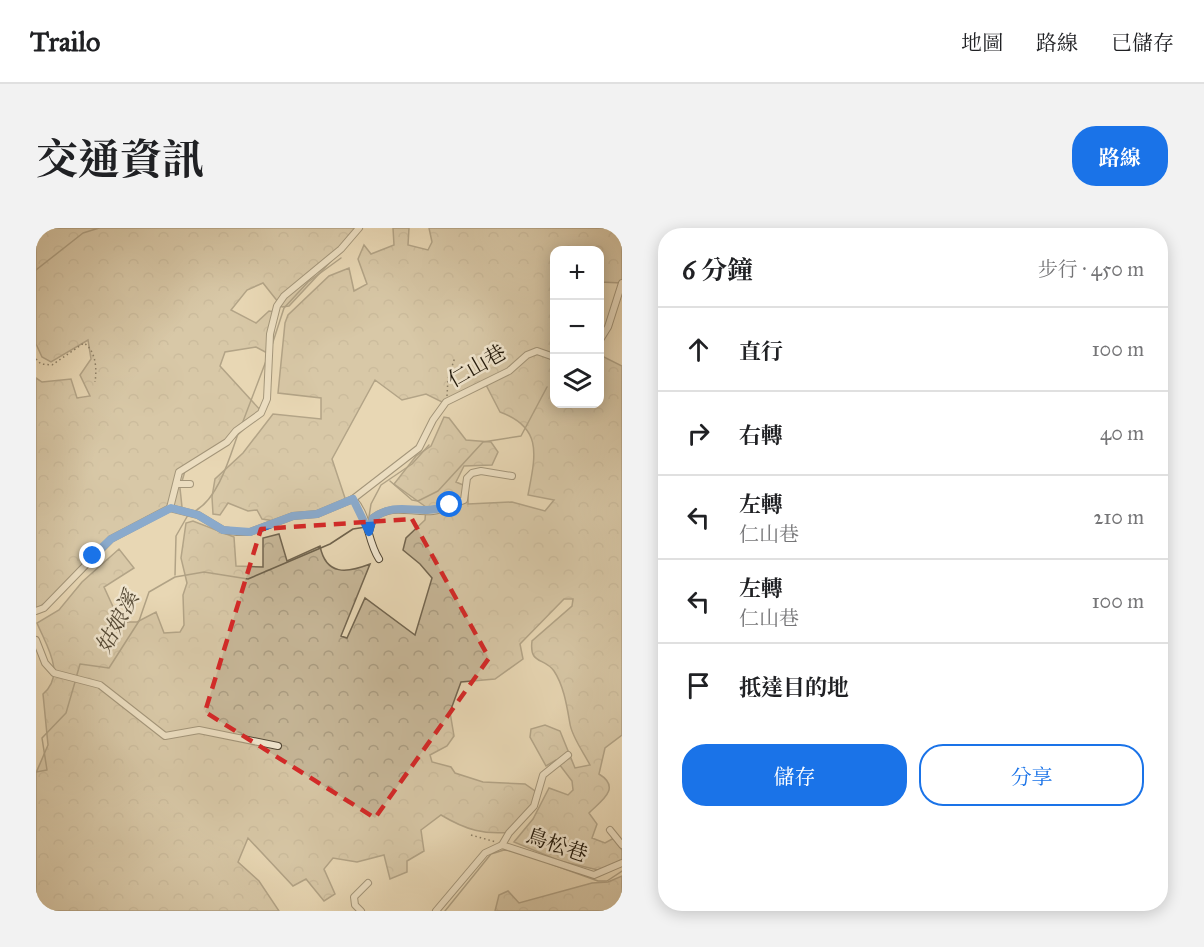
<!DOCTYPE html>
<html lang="zh-TW">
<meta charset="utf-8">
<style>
:root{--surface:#fff;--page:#f2f2f2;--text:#202124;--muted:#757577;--line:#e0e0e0;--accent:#1a73e8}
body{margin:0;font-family:"IM FELL Great Primer","Noto Serif TC",serif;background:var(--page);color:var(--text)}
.controls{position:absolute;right:18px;top:18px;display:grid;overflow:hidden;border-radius:12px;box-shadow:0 3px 15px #0003}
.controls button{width:54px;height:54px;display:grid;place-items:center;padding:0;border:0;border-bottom:2px solid var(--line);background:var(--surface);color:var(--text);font:30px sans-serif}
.stop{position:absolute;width:18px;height:18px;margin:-14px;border:4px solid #1a73e8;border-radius:50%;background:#fff}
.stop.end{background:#1a73e8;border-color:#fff;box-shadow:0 2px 6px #0008}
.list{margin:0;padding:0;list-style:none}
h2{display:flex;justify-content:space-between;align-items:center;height:78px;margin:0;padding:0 24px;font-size:26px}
h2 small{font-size:20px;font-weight:400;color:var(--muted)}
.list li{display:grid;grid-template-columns:39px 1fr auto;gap:18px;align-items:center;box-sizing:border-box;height:84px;padding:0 24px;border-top:2px solid var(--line)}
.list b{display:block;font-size:22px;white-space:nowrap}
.list p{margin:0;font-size:20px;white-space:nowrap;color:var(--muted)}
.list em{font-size:20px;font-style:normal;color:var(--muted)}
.actions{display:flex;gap:12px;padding:18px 24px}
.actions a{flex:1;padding:14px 0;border:2px solid var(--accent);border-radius:24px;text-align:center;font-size:21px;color:var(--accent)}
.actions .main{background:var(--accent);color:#fff}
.icon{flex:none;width:33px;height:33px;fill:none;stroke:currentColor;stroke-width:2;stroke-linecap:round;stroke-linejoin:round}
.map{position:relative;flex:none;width:586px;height:683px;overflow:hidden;border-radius:24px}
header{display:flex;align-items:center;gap:36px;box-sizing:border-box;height:84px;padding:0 30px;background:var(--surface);border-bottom:2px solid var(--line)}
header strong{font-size:28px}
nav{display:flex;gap:33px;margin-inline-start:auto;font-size:21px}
.intro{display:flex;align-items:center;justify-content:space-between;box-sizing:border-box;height:144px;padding:0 36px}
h1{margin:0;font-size:42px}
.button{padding:15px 27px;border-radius:24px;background:var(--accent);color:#fff;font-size:21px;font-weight:700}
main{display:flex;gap:36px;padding:0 36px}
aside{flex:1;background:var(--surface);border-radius:24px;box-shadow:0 3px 15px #0003}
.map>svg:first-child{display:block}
.forest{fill:url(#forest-crowns);stroke:#736650;stroke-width:1.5}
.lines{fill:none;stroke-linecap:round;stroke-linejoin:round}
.stream{stroke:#6f634d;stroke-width:1.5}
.minor-casing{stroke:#524734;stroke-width:8}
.path{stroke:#201709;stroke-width:1.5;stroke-dasharray:1.5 3;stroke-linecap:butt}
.minor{stroke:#f0e5ce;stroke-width:6}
.route{stroke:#1a73e8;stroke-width:8}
.marked{fill:none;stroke:#d62828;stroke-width:4.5;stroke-dasharray:12 8;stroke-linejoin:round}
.labels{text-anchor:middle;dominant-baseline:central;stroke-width:5;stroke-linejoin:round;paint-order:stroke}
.street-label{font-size:21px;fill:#201709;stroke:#f0e5ce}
.water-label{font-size:22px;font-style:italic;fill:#554a36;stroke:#f0e5ce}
</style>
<header>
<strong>Trailo</strong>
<nav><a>地圖</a><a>路線</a><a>已儲存</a></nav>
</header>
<div class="intro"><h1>交通資訊</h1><a class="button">路線</a></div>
<main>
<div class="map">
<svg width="586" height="683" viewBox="0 0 586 683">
<defs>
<pattern id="forest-crowns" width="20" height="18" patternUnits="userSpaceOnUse" patternTransform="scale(1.5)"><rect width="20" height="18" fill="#c6b697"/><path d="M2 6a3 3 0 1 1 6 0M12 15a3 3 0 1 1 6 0" fill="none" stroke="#aa9c81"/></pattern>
</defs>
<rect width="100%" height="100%" fill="#e8d7b4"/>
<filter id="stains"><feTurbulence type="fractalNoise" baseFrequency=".00333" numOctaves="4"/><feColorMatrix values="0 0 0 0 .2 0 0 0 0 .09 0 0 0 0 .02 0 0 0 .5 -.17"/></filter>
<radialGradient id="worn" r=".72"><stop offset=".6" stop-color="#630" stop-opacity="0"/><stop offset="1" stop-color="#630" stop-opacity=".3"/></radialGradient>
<g class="forest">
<path d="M 0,0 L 326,0 L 253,78 L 246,79 L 227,55 L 211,62 L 195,82 L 220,95 L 233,83 L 240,84 L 235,127 L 220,119 L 189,124 L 184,138 L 226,184 L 192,216 L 149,243 L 144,260 L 146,279 C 122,283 80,309 61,325 C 39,342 24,367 0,381 L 0,150 L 6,154 L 35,151 L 41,170 L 54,168 L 44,147 L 55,131 L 52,112 L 15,134 L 6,129 L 0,116 Z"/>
<path d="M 357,0 L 373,0 L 372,17 L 392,22 L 396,14 L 393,0 L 586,0 L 586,55 L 564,54 L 564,22 L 518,22 L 518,176 L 564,176 L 564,127 L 586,138 L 586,507 L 569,520 L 563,546 C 586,560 565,573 553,585 L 561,596 L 556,610 L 569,615 L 578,610 L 586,622 L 586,634 L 562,642 L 524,633 L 478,614 L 497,591 L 513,560 L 532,567 L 537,562 L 536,553 L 520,532 L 510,538 L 494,509 L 495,501 L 509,497 L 524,503 L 539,540 L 554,537 C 548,525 536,509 534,496 C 531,479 528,458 518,443 C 508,429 493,437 496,413 L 536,378 L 537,371 L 528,371 L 484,416 L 487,431 L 459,451 L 425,454 L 414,484 L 418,508 L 411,518 L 394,527 L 396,534 L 415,539 L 419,545 L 447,554 L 489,556 L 499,563 L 499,574 L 476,604 C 448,607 430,602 405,587 L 385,602 L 388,623 L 371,633 L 371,644 L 354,651 L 348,627 L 321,634 L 297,630 L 288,641 L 299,666 L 288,673 L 270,651 L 257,658 L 212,610 L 202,634 L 223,653 L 243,683 L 0,683 L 0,545 L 12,517 L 7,466 C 30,446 11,419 1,395 L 23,382 L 46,354 L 83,321 L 98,340 L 68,359 L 84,394 L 101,394 L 120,384 L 128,405 L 144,404 L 148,397 L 147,367 L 151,355 L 145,330 L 150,295 L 157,293 L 198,309 L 200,338 L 227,339 L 227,310 L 243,306 L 251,333 L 284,318 C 290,348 311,345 334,336 L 305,408 L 311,410 L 329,370 L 379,407 L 396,350 L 384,336 L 367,322 L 370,310 L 389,292 L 390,279 L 358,256 L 380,228 L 395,218 L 408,189 L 413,190 L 430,212 L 455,214 L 462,224 L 456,237 L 428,238 L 420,254 L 432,259 L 432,276 L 476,274 L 509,283 L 518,272 L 492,267 C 499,229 508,200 464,184 L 449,155 L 406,174 L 390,166 L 366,172 L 339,152 L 296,231 L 310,273 L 290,283 L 261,286 L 245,294 L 226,291 L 221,282 L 212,283 L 192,275 L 184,287 L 177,286 L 176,269 L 179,251 L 207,225 L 237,186 L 285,191 L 285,170 L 242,165 L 249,95 L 252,87 L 293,48 L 313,40 L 318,63 L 331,56 L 322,31 L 328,17 L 335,26 L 358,17 Z"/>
<polygon points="586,648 586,683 459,683 463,667 472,663 483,675 556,655 572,654"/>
</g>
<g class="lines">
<g class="stream">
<polyline points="0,42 47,5 63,0"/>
<polyline points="236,117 248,80 272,54 305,30"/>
<polyline points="206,196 230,133"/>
<polyline points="354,253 376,272 382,273 402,263 447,214 485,208 511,159"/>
<path d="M 159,283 C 183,270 194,228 203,203"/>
<polyline points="332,295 335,276 345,257 376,236 393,217"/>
<polyline points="139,347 140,308 152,287"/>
<polyline points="40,450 44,436 73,440 103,393 113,364 139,349 168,344 212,351 294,316 317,301 330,299"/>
<polyline points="0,544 11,542 6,510 30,485 39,454"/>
<polyline points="512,635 562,653 571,653 586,643"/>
<polyline points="409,683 455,626 468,622 476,623"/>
</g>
<g class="minor-casing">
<g id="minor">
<polyline points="564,112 572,99 586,55"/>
<polyline points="141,256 154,256"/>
<path d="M 317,271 C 333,288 331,313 343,331"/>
<polyline points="134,280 143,244 191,214 200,203 225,185 231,171 234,106 241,78 248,68 305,21 323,0"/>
<path d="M 333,304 L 337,290 C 357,275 374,285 397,283 C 407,282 418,276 428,272 L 431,250 L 436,245 L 445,243 L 476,248"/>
<polyline points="0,383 8,380 75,311 134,280 162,287 187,302 201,304 214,304 257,288 281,286 317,271 383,220 397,192 410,174 473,143 491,127 501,123 518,129"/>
<polyline points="0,412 9,435 18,445 64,457 129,508 163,502 242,518"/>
<polyline points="574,602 586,617"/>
<polyline points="466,617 473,605 498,578 507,547 532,527"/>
<polyline points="325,683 319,677 318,669 332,655"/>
<polyline points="400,683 449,625 466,617 558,647 586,635"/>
</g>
</g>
<g class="path">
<path d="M 0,131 L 5,136 L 16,137 L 48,115 C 60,123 61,141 59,154"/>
<polyline points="411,168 412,151 419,129"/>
<polyline points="435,607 460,614"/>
</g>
<use href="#minor" class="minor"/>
</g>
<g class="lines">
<path class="route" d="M 57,328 L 75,311 L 135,280 L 162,287 L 187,302 L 214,304 L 257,288 L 281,286 L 317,271 L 333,304 L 337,290 C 363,271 383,290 414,277"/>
</g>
<path d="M0 0H586V683H0ZM 376,291 L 453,430 L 339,590 L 169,484 L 225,301 Z" fill="#e8d7b4" fill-opacity=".55" fill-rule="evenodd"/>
<path class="marked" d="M 376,291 L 453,430 L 339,590 L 169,484 L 225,301 Z"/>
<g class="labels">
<g class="street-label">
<text transform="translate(441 138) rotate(-30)">仁山巷</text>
<text transform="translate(521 617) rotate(19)">鳥松巷</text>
</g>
<g class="water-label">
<text transform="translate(81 394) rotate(-62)">姑娘溪</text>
</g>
</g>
<rect width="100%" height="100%" filter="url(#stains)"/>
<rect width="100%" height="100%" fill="url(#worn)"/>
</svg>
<div class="controls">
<button>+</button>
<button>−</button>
<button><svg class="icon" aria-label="layers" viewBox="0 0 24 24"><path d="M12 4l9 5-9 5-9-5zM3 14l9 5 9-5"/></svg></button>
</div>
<div class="stop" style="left:414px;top:277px"></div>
<div class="stop end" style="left:57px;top:328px"></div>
</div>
<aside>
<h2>6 分鐘<small>步行 · 450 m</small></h2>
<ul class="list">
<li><svg class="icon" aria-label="ahead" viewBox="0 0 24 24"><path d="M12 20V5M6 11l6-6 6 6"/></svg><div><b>直行</b></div><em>100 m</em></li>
<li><svg class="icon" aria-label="right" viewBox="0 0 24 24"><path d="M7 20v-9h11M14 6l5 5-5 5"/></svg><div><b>右轉</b></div><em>40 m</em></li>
<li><svg class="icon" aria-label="left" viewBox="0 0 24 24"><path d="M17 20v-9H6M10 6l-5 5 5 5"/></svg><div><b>左轉</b><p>仁山巷</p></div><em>210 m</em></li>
<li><svg class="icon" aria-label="left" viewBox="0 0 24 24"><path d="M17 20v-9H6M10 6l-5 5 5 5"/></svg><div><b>左轉</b><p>仁山巷</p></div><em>100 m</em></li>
<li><svg class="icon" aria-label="arrive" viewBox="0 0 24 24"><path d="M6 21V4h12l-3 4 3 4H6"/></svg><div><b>抵達目的地</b></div></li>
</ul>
<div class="actions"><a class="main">儲存</a><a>分享</a></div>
</aside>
</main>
